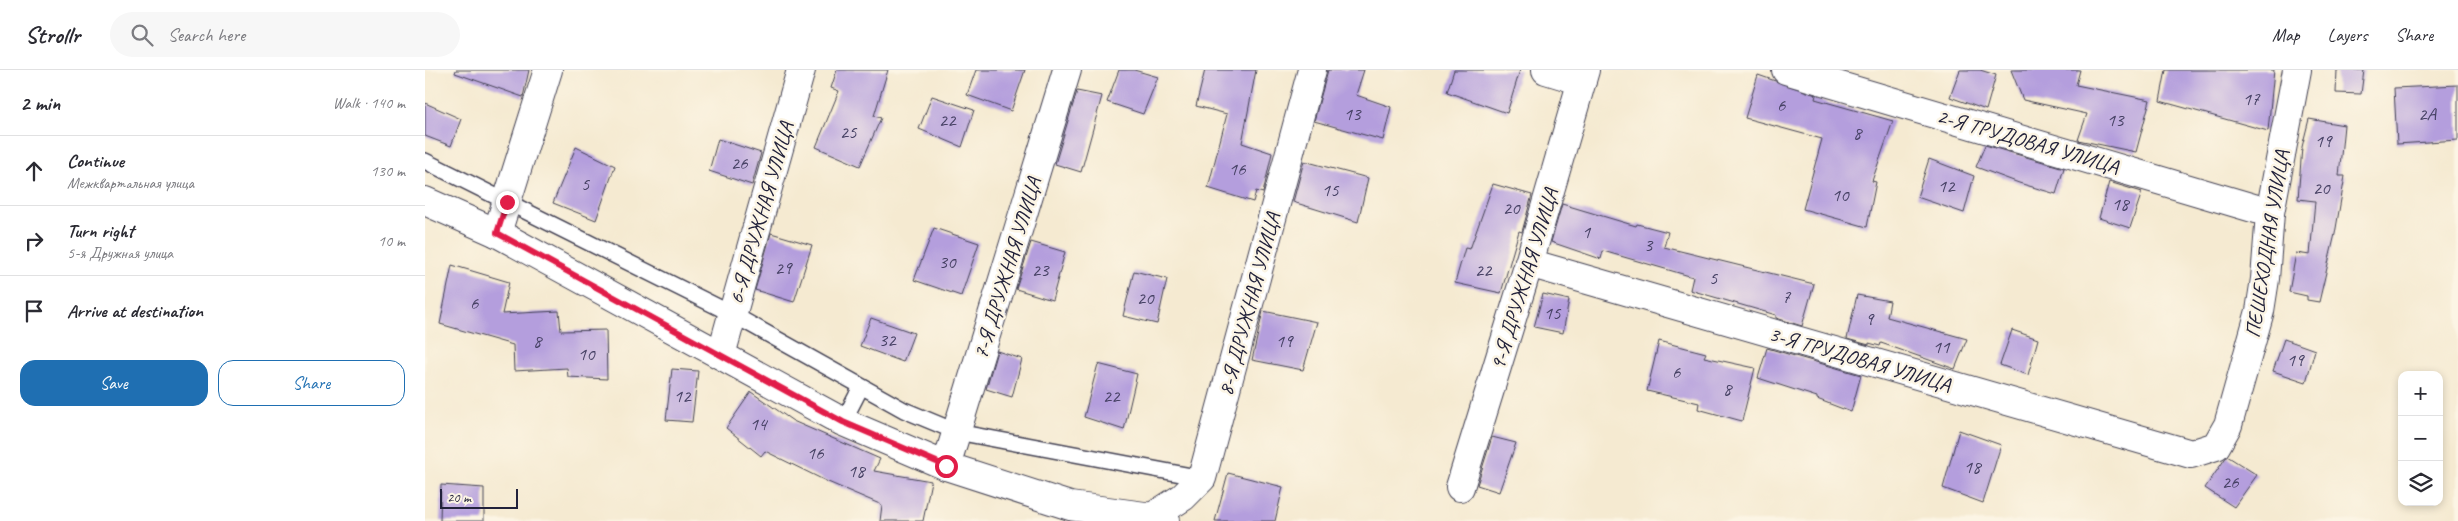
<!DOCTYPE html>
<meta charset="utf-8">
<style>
:root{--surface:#fff;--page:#f7f7f7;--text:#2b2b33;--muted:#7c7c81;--line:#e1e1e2;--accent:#1f6fb2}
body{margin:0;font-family:Caveat,sans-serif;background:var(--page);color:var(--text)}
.controls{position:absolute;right:15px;bottom:15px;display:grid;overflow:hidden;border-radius:10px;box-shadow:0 2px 8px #0003}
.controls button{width:45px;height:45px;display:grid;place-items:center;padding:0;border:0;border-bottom:1px solid var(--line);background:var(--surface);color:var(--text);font:25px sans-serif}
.scale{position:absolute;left:15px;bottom:12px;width:78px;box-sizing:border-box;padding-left:5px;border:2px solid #22223b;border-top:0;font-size:14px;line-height:18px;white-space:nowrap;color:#22223b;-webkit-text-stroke:4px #fcf5e5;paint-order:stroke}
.stop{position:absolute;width:15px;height:15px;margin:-11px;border:4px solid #e11d48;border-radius:50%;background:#fff}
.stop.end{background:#e11d48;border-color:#fff;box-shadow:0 1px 5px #0008}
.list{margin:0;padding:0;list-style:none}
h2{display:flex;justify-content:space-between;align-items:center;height:65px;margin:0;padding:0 20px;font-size:21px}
h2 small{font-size:16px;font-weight:400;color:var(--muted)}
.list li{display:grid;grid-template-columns:32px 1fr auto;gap:15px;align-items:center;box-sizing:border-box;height:70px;padding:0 20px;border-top:1px solid var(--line)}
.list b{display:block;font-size:19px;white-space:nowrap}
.list p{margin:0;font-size:16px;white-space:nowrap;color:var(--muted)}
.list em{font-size:16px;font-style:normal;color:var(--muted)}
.actions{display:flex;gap:10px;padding:15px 20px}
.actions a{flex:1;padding:11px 0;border:1px solid var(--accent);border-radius:15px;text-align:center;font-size:18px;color:var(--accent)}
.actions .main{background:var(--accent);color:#fff}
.icon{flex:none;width:28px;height:28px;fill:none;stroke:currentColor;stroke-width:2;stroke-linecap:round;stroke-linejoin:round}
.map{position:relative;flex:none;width:2033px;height:451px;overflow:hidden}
header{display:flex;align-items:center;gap:30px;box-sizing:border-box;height:70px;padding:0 25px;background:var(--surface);border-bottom:1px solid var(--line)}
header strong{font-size:24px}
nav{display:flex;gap:28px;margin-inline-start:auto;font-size:18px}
.search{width:350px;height:45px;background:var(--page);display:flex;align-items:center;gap:12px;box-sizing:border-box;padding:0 18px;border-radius:28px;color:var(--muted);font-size:19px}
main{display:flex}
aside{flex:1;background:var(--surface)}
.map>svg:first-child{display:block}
.building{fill:#b49edd}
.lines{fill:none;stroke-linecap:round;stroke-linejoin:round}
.service-casing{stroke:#424052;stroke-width:18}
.minor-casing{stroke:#424052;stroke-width:30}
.service{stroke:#fff;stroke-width:15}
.minor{stroke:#fff;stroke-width:28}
.route{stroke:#e11d48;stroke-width:6}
.labels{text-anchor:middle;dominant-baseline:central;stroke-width:5;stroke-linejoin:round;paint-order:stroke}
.number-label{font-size:19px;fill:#464164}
.street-label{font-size:21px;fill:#22223b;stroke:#fcf5e5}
</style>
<header>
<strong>Strollr</strong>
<div class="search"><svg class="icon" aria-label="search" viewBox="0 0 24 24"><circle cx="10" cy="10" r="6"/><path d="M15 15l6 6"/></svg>Search here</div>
<nav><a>Map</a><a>Layers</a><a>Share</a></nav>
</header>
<main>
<aside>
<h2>2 min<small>Walk · 140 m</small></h2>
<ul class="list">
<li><svg class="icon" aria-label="ahead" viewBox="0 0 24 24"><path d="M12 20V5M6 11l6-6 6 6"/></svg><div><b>Continue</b><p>Межквартальная улица</p></div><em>130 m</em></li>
<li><svg class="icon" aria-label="right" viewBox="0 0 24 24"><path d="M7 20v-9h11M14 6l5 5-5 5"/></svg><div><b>Turn right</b><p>5-я Дружная улица</p></div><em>10 m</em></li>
<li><svg class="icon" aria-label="arrive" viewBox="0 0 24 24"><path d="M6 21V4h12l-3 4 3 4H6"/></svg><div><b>Arrive at destination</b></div></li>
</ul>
<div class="actions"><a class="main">Save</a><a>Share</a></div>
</aside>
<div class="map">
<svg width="2033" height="451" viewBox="0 0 2033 451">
<rect width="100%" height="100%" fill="#fcf5e5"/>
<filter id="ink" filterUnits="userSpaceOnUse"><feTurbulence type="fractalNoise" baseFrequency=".02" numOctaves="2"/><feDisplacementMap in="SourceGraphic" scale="10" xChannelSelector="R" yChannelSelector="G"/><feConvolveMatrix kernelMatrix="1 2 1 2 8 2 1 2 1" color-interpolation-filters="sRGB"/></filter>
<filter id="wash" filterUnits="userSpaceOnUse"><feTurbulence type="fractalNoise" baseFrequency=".0096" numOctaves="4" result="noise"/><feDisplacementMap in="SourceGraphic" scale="20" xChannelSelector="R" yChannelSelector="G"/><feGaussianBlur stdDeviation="1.12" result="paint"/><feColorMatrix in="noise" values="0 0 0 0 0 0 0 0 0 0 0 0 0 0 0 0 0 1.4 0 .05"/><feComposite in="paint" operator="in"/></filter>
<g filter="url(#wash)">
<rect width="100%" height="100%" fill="#f5ead1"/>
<g id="blocks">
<g class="building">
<polygon points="31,0 104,0 98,27 30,3"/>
<polygon points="412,0 463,0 449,46 456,48 435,96 391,77 414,21 406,18"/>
<polygon points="551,0 600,0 586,41 542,25"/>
<polygon points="694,0 709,0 733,7 718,44 682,32"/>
<polygon points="780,0 831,0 817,73 847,83 838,123 831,121 828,132 783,118 802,44 771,36"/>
<polygon points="903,0 939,0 931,25 966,37 958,70 889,51"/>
<polygon points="1029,0 1095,0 1082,43 1022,22"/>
<polygon points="1535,0 1555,0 1571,5 1561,40 1525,27"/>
<polygon points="1586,0 1655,0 1651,15 1725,30 1711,82 1653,70 1662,44 1598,30"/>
<polygon points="1741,0 1849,0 1843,61 1735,31"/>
<polygon points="1912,0 1939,0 1936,24 1911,23"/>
<polygon points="1333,5 1391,25 1390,29 1468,51 1447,111 1451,112 1442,157 1378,139 1397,69 1320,48"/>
<polygon points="2033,15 2033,70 1972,74 1969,18"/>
<polygon points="652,21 677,26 656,102 630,94"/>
<polygon points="507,26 549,40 537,77 494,59"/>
<polygon points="0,33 36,49 26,76 0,66"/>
<polygon points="1884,49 1919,55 1914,106 1920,106 1910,164 1894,232 1882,230 1882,226 1864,222 1871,183 1885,185 1890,131 1873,129 1877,77"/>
<polygon points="293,69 336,83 327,115 284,101"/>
<polygon points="1560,75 1639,98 1631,124 1594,113 1551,97"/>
<polygon points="151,77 190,96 171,150 128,133"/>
<polygon points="1504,89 1549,106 1539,143 1492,127"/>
<polygon points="879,91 943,108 933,152 868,132"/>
<polygon points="1684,112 1717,122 1705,158 1674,148"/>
<polygon points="1068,114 1107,125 1097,162 1094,161 1076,223 1030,213 1040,178 1045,179"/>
<polygon points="1137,134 1211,156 1212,154 1243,162 1239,177 1389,214 1377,256 1351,248 1351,245 1265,220 1268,207 1178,181 1176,189 1126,172"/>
<polygon points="509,158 554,173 536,226 489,210"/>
<polygon points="346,163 387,175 369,232 330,220"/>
<polygon points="606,172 640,182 627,230 591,219"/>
<polygon points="27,195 84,212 77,244 134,241 136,261 181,260 182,309 143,307 142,298 89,301 88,275 15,254"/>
<polygon points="709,201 742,209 732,254 698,246"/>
<polygon points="1118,224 1144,230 1138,263 1109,257"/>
<polygon points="1432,225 1465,231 1462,247 1542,269 1530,299 1456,273 1455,276 1444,273 1444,275 1422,269"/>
<polygon points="838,241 892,252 878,300 827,290"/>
<polygon points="446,248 489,263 478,292 435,276"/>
<polygon points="1587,260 1613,269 1603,305 1575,295"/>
<polygon points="1859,269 1890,280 1881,312 1848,301"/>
<polygon points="1234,271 1281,283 1279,287 1330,298 1317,351 1273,339 1274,333 1222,321"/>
<polygon points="1342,278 1436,305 1426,342 1392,329 1392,327 1333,308"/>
<polygon points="572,281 597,289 587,327 561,319"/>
<polygon points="673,294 712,304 699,360 659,347"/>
<polygon points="247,299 273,301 267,352 241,350"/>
<polygon points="326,322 368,351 455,389 449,401 506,411 498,451 455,451 457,435 403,412 340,381 336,386 301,358"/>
<polygon points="1534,360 1576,375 1558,433 1518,418"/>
<polygon points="1067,367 1091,373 1074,422 1052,415"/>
<polygon points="1802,386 1832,405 1809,437 1780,418"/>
<polygon points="803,403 858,417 850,451 790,451"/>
<polygon points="16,415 59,418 59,451 15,451"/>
</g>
</g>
</g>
<g filter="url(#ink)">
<use href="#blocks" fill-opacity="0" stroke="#424052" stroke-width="1"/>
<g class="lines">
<g class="service-casing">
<g id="service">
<polyline points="0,91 307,244 479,340 532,362 777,408"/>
<polyline points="418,352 436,317"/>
</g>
</g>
<g class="minor-casing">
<g id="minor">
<polyline points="1121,0 1157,11"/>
<polyline points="1361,0 1845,143"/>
<polyline points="0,131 72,163 418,352 521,396 645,436 727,447 740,451"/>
<polyline points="72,163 123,0"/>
<polyline points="1104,193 1766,384 1791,376 1803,355 1835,241 1840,209 1845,143 1872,0"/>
<polyline points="296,285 376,0"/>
<polyline points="521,396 642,0"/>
<polyline points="1035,417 1104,193 1160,0"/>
<polyline points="727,447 758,427 777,408 887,0"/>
</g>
</g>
<use href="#service" class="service"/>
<use href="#minor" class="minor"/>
</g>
</g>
<g class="lines" filter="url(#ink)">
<polyline class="route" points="82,132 72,163 418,352 521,396"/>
</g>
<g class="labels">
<g class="number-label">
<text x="1826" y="29">17</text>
<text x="1356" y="35">6</text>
<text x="927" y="44">13</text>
<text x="2002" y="44">2А</text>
<text x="522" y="50">22</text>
<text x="1690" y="50">13</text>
<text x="423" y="62">25</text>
<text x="1432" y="63">8</text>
<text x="1898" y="71">19</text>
<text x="314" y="93">26</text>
<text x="812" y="99">16</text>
<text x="160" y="114">5</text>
<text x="1521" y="116">12</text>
<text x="1896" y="118">20</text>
<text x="905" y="120">15</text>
<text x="1415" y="125">10</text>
<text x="1695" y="134">18</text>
<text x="1086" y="138">20</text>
<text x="1161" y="162">1</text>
<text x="1223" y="175">3</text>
<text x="522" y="192">30</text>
<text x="358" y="198">29</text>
<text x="615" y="200">23</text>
<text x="1058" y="200">22</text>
<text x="1288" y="208">5</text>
<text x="1361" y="227">7</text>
<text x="720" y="228">20</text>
<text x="49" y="233">6</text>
<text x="1127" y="243">15</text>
<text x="1444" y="249">9</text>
<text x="462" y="270">32</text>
<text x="112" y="271">8</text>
<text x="859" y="271">19</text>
<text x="1516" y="277">11</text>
<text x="161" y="284">10</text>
<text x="1870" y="290">19</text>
<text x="1251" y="302">6</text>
<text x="1302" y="319">8</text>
<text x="257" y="326">12</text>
<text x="686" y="326">22</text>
<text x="333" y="354">14</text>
<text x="390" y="383">16</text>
<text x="1547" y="397">18</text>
<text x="431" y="401">18</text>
<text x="1805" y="412">26</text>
</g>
<g class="street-label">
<text transform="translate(1603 71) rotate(16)">2-Я ТРУДОВАЯ УЛИЦА</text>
<text transform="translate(336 143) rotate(-74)">6-Я ДРУЖНАЯ УЛИЦА</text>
<text transform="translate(1842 174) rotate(-81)">ПЕШЕХОДНАЯ УЛИЦА</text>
<text transform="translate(582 198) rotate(-73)">7-Я ДРУЖНАЯ УЛИЦА</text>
<text transform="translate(1099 209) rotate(-73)">9-Я ДРУЖНАЯ УЛИЦА</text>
<text transform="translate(824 234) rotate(-75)">8-Я ДРУЖНАЯ УЛИЦА</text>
<text transform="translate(1435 289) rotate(16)">3-Я ТРУДОВАЯ УЛИЦА</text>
</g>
</g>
</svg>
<div class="controls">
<button>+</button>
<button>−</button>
<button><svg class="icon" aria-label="layers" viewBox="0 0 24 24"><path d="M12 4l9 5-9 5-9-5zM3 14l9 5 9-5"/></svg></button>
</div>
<div class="scale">20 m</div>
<div class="stop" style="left:521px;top:396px"></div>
<div class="stop end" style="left:82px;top:132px"></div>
</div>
</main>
